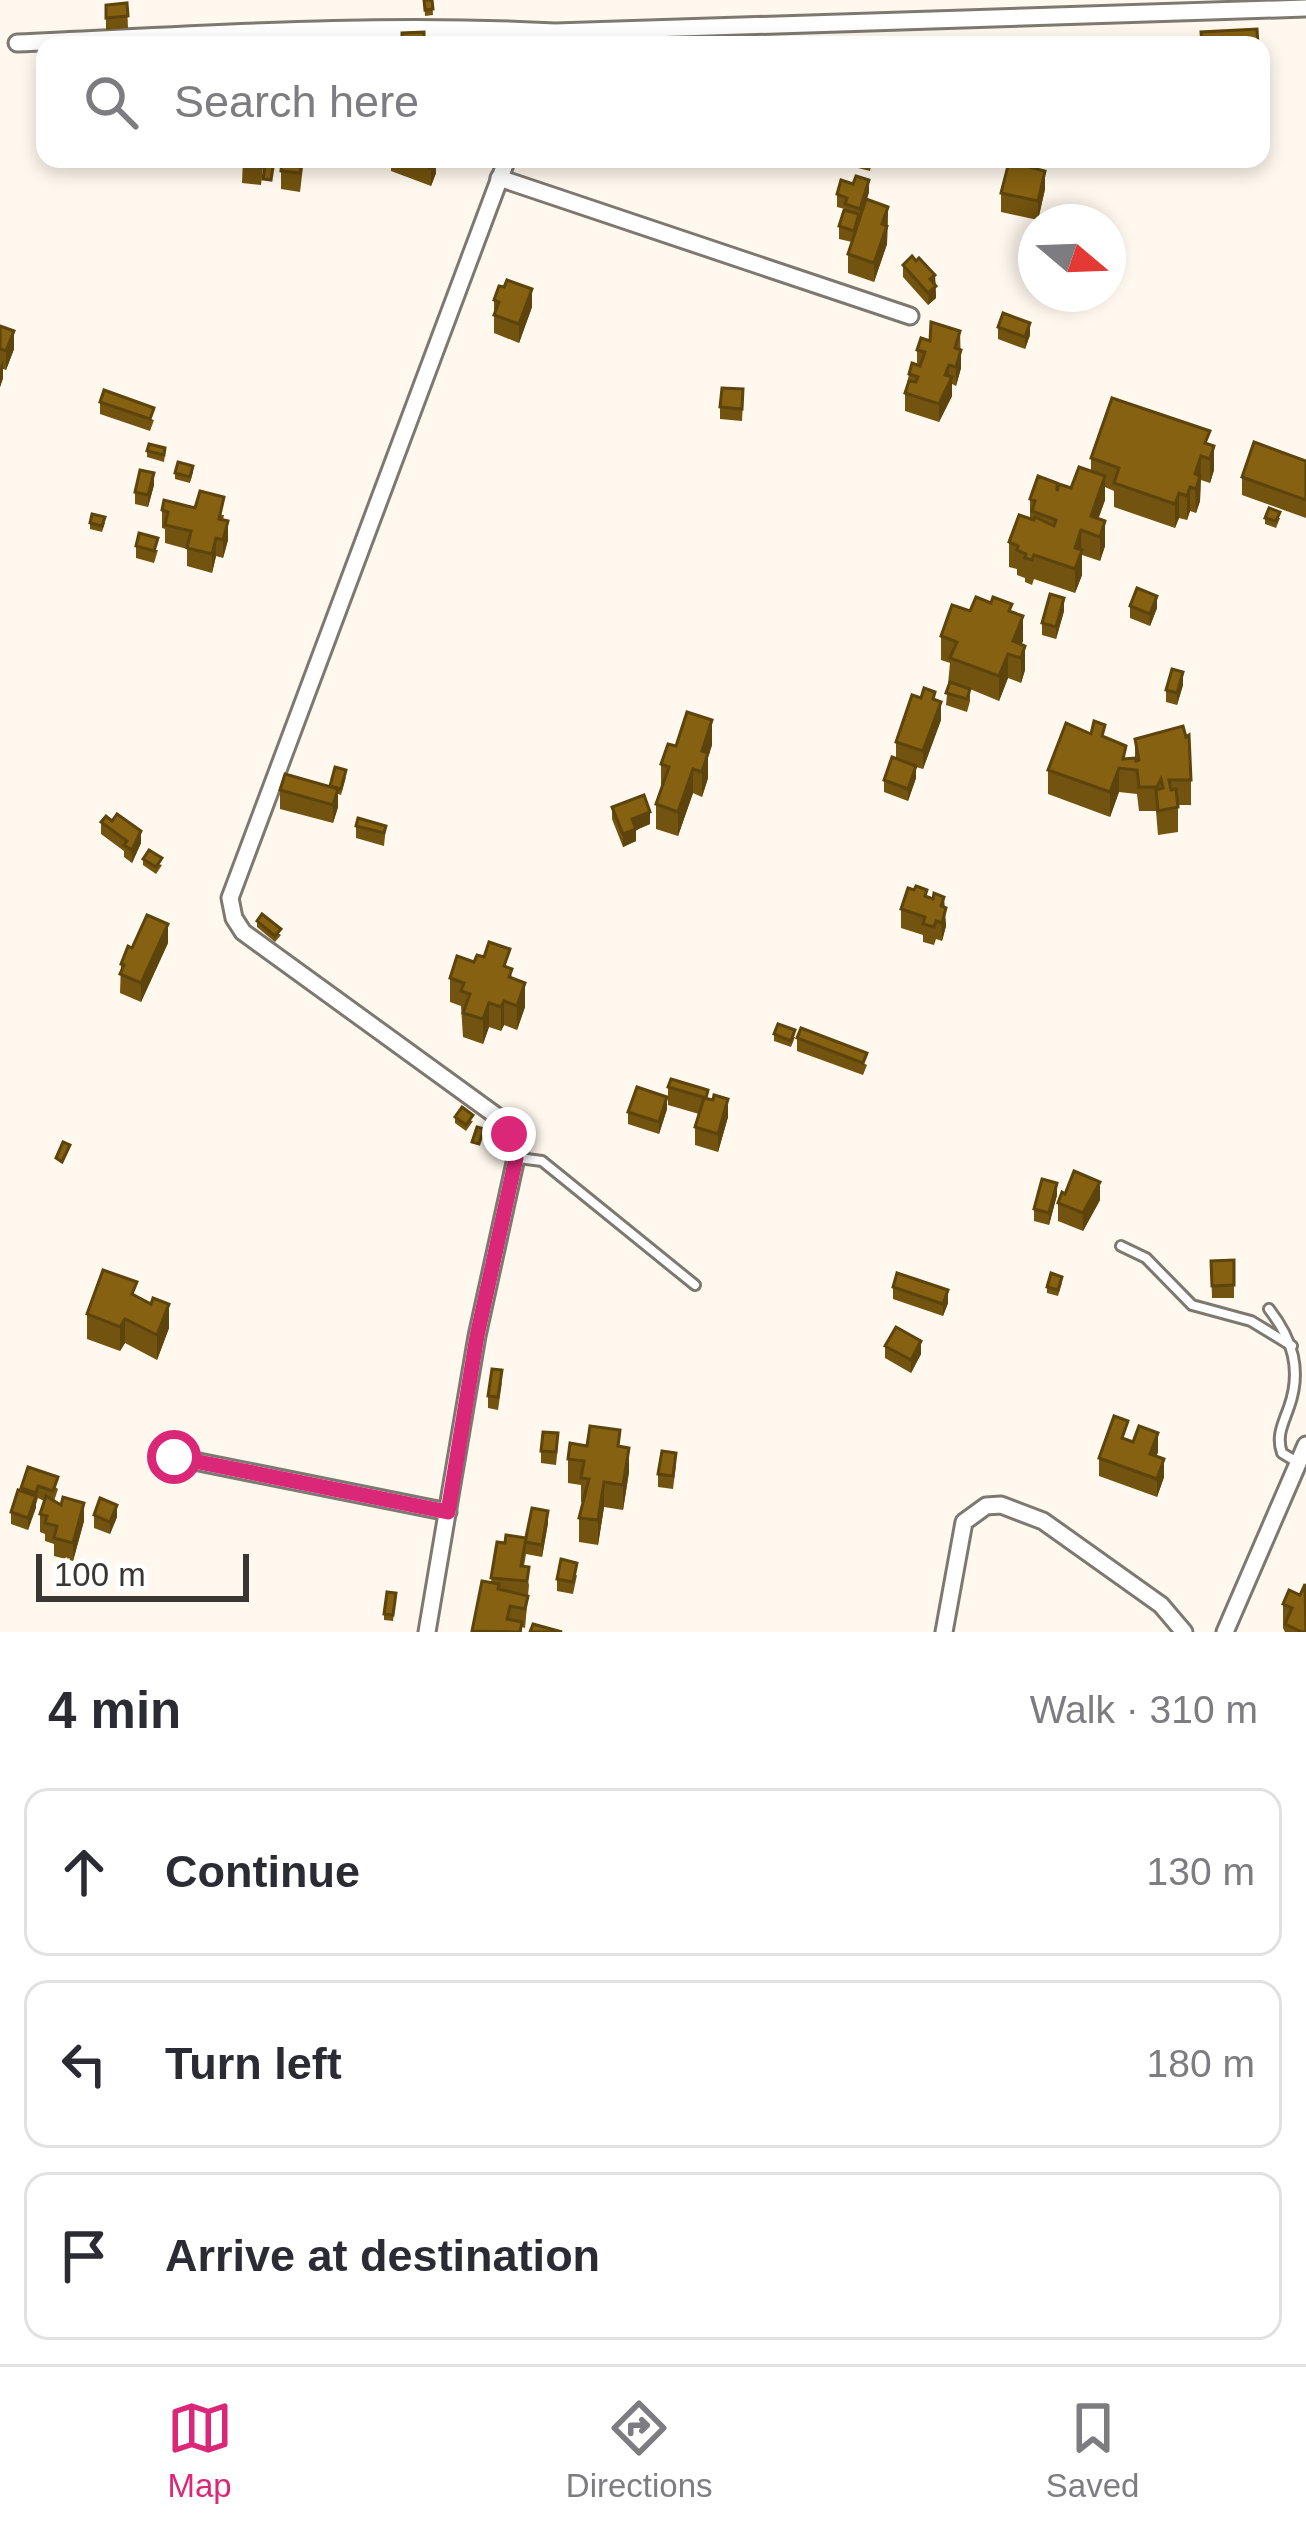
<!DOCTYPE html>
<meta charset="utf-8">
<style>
:root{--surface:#fff;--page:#f7f7f7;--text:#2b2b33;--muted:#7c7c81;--line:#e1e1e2;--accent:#db2777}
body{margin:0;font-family:Arial,sans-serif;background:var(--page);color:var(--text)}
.compass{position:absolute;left:1018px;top:204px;width:108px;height:108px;border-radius:50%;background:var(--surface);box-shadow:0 6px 18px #0003;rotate:109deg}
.scale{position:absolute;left:36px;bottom:30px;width:213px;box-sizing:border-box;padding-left:12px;border:6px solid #3a3733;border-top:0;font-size:33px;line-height:42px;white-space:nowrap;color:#3a3733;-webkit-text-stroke:9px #fff;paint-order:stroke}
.stop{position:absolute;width:36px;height:36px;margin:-27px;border:9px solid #db2777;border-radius:50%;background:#fff}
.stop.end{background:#db2777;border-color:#fff;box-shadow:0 3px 12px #0008}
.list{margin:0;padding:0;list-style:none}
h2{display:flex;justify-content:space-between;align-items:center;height:156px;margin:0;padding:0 48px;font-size:51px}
h2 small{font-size:39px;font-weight:400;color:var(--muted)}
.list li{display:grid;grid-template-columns:78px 1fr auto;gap:36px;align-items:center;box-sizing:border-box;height:168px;margin:0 24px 24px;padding:0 24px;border:3px solid var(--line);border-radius:24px}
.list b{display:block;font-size:45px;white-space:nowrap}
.list em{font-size:39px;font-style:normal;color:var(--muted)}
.icon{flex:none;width:66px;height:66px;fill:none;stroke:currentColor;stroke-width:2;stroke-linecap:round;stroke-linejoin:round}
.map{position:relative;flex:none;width:1306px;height:1632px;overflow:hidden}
.search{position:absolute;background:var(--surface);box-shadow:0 6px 18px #0003;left:36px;right:36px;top:36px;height:132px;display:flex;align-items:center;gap:30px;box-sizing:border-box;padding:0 42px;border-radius:24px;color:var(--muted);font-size:45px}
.sheet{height:732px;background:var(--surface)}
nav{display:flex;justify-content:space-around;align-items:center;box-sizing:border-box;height:168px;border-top:3px solid var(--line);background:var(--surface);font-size:33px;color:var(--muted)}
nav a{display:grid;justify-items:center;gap:6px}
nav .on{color:var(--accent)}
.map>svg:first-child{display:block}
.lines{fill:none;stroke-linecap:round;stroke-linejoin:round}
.service-casing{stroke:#7e7970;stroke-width:14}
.minor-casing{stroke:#7e7970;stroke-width:21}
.service{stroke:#fff;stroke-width:8}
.minor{stroke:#fff;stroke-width:15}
.wall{fill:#72530f}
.shaded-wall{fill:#5d440c}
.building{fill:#856111;stroke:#5d440c;stroke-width:3}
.route{stroke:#db2777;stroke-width:15}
</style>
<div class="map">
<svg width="1306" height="1632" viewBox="0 0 1306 1632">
<rect width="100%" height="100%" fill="#fff8ee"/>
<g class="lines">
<g class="service-casing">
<g id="service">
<polyline points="519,1158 542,1161 695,1285"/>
<polyline points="1121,1246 1146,1258 1192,1305 1251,1321 1292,1346"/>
<path d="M 1269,1309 C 1293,1340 1302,1370 1289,1407 C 1283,1424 1276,1436 1282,1453 L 1297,1462"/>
</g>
</g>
<g class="minor-casing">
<g id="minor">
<path d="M 17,43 C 196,35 376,22 555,32 L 1306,8"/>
<polyline points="499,178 910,316"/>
<polyline points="174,1457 448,1512"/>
<polyline points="427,1632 477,1336 516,1158 513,1142 498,1117 243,932 234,918 230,898 507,159"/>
<polyline points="944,1632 964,1522 986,1506 1001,1505 1043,1521 1161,1605 1184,1632"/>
<polyline points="1225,1632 1306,1445"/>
</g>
</g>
<use href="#service" class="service"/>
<use href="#minor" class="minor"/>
</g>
<g class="wall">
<polygon points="424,0 432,0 433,15 425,16"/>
<polygon points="127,3 128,28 106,30 106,5"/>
<polygon points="243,159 264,159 261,185 242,183"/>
<polygon points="304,159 300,192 281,189 281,171"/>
<polygon points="391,159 436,159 436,173 431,186 391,171"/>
<polygon points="858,159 880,159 878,163 872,162 870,171 858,168"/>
<polygon points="1045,189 1038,220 1001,212 1001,193"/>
<polygon points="869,192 867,199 888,207 887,244 874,282 848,273 848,254 852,242 839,239 839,226 845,209 837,207 837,194"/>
<polygon points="903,265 935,275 936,298 928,305 903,277"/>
<polygon points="494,300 532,307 519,343 494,333"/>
<polygon points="0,326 14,349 6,370 3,369 3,378 0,387"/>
<polygon points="998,327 1030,335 1025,349 998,339"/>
<polygon points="960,331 961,368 956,386 952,384 952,396 939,422 905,411 905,393 909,374 917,365 917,350 930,341"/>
<polygon points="100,402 154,420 150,431 100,414"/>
<polygon points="743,402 742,421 720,419 720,407"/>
<polygon points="1210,445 1214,470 1210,483 1201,480 1200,501 1196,513 1190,511 1187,520 1179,518 1175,528 1114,507 1114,491 1105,487 1105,500 1098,519 1105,546 1100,561 1082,555 1082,575 1075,593 1034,579 1032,585 1025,582 1025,578 1017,575 1017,569 1009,567 1009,542 1030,519 1030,499 1071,488 1091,471 1091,458"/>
<polygon points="147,451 165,454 164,462 147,457"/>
<polygon points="1306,461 1306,518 1242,495 1242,477"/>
<polygon points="193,472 190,483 175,479 175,473"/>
<polygon points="154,485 148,507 135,504 135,492"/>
<polygon points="162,510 224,515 223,520 228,540 223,558 216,556 212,573 187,566 187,549 165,543 165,529 162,528"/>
<polygon points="1265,518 1280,518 1276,528 1265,524"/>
<polygon points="90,523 105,523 102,532 90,529"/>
<polygon points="136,546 158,550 154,563 136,558"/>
<polygon points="1130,606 1157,608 1150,626 1130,618"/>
<polygon points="970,611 1012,612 1023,641 1021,644 1025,670 1021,683 1008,678 999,701 970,689 970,701 967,712 946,705 950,663 941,660 941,636"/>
<polygon points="1064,611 1056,639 1042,635 1042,623"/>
<polygon points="1183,685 1177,705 1166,702 1166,690"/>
<polygon points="921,698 935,699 941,720 923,769 916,767 916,778 908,801 884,792 884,780 896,758 896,742"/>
<polygon points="1091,734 1105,738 1126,759 1135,758 1135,739 1191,780 1191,805 1178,805 1178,832 1158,835 1156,811 1139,811 1137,794 1119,792 1110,817 1048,794 1048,770"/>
<polygon points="712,745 708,757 708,778 702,797 693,793 678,836 656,829 656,804 661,789 661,764 676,746"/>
<polygon points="346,777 341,795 338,794 338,807 333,823 280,809 280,790 330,787"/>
<polygon points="612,807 650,824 636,830 636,841 623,847 612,819"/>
<polygon points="101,822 141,843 132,863 124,857 124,851 101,834"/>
<polygon points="356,826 386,826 384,846 356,838"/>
<polygon points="143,859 162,865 156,874 143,865"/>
<polygon points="927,897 944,907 946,926 942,941 936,939 934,945 923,942 923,935 901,928 901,909"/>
<polygon points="257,921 281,935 275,942 257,927"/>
<polygon points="168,943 141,1002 120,993 121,964"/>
<polygon points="474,962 510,969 512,978 525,1007 517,1030 504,1025 501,1031 489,1027 483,1044 463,1037 461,1006 450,1002 450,978"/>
<polygon points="801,1028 867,1065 863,1075 797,1051 797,1038"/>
<polygon points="774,1034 795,1037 791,1047 774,1041"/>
<polygon points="668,1087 708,1099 728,1117 718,1152 695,1145 695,1127 699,1114 668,1105"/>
<polygon points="667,1109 659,1134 628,1124 628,1112"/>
<polygon points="455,1117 473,1121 466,1131 455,1123"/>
<polygon points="1057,1195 1049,1225 1034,1221 1034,1209"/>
<polygon points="1100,1200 1083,1231 1058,1221 1058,1203"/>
<polygon points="1234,1260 1234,1298 1212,1298 1211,1261"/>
<polygon points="1062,1283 1058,1296 1047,1293 1047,1287"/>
<polygon points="893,1287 948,1303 943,1316 893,1299"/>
<polygon points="137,1296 151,1304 169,1328 157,1360 125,1343 120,1351 87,1339 87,1314"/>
<polygon points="885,1346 921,1354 911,1373 885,1358"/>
<polygon points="502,1382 498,1410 488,1408 488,1396"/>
<polygon points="1128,1440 1158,1452 1156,1456 1164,1477 1157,1497 1099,1476 1099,1458"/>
<polygon points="558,1445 556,1465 541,1463 541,1451"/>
<polygon points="587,1446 620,1446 629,1472 623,1510 604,1507 598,1545 579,1542 579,1518 583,1502 581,1502 581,1485 568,1483 568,1459"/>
<polygon points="676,1465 673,1489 658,1487 658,1474"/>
<polygon points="28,1467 58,1489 54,1501 84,1521 73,1561 54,1556 54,1544 45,1541 45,1534 40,1532 40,1514 44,1501 38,1498 28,1530 11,1524 11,1512 21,1491"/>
<polygon points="94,1515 117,1517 110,1534 94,1528"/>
<polygon points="548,1523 542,1557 526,1554 524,1566 529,1585 525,1628 522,1627 522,1632 472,1632 491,1582 497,1542 505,1543 526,1538"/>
<polygon points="577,1575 573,1594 557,1591 557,1579"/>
<polygon points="1289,1590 1306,1632 1285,1632 1283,1628 1283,1604"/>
<polygon points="396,1593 393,1621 384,1620 384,1614"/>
</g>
<g class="shaded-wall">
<polygon points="434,159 436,159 436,173 431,186 431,168"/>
<polygon points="1045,171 1045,189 1038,220 1038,201"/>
<polygon points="869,180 869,192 860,221 860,209"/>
<polygon points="888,207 887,244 874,282 874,263 882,224"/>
<polygon points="935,275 936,298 928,305 930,279"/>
<polygon points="532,289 532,307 519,343 519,324"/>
<polygon points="1030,323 1030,335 1025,349 1025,337"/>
<polygon points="14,331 14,349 6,370 6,351"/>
<polygon points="961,350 961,368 956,386 956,367"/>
<polygon points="3,360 3,378 0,387 0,369"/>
<polygon points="949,365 949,383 952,377 952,396 939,422 939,404"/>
<polygon points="1214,446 1214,470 1210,483 1210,459"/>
<polygon points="1201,456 1200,501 1196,513 1195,474"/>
<polygon points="154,473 154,485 148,507 148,495"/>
<polygon points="1105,476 1105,500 1093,534 1091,516"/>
<polygon points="1190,487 1190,511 1187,520 1187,496"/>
<polygon points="1179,493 1179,518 1175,528 1175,504"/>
<polygon points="228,521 228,540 223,558 223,540"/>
<polygon points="1105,521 1105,546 1100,561 1100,537"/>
<polygon points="1081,530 1082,575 1075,593 1075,548"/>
<polygon points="216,538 216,556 212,573 212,554"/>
<polygon points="1157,596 1157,608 1150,626 1150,614"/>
<polygon points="1064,598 1064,611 1056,639 1056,627"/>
<polygon points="1023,616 1023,641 1017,657 1013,641"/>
<polygon points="1025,646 1025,670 1021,683 1021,658"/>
<polygon points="1008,654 1008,678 999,701 999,676"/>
<polygon points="1183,672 1183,685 1177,705 1177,693"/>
<polygon points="941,702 941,720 923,769 923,751"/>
<polygon points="712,720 712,745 708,757 708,778 702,797 702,751"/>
<polygon points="916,766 916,778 908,801 908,789"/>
<polygon points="1119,768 1119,792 1110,817 1110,792"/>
<polygon points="693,769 693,793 678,836 678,812"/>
<polygon points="338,789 338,807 333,823 333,805"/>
<polygon points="650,812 650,824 636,830 636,841 623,847 623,834 632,819"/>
<polygon points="141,831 141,843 132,863 132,850"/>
<polygon points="944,897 946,926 942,941 941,906"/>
<polygon points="168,924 168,943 141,1002 141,983"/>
<polygon points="525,983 525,1007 517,1030 517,1006"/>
<polygon points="504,1001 504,1025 501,1031 501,1007"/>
<polygon points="489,1003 489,1027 483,1044 483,1019"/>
<polygon points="667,1097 667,1109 659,1134 659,1122"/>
<polygon points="728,1099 728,1117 718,1152 718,1134"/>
<polygon points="1100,1182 1100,1200 1083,1231 1083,1213"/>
<polygon points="1057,1183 1057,1195 1049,1225 1049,1213"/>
<polygon points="948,1290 948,1303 943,1316 943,1304"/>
<polygon points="169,1304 169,1328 157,1360 157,1335"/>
<polygon points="125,1319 125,1343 120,1351 120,1327"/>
<polygon points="921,1341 921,1354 911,1373 911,1360"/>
<polygon points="1158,1433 1158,1452 1150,1472 1150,1454"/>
<polygon points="629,1448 629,1472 623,1510 623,1485"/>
<polygon points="1164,1459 1164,1477 1157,1497 1157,1479"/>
<polygon points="604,1482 604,1507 598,1545 598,1520"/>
<polygon points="36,1496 36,1508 28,1530 28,1518"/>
<polygon points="84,1503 84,1521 73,1561 73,1543"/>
<polygon points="117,1505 117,1517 110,1534 110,1522"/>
<polygon points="548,1511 548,1523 542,1557 542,1545"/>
</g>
<g class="building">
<polygon points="424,0 432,0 433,9 425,10"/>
<polygon points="127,3 128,16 106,18 106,5"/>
<polygon points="1257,29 1258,45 1202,45 1201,32"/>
<polygon points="424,32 424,45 402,45 402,33"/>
<polygon points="243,159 262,159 261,167 242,164"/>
<polygon points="266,159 274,161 271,180 263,179"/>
<polygon points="282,159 302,159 300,173 281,171"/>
<polygon points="409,159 434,159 431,168"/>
<polygon points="1009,162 1045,171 1038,201 1001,193"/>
<polygon points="856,176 869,180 860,209 845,204 847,198 837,194 841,180 853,184"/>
<polygon points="866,199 888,207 882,224 887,226 874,263 848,254"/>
<polygon points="844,210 859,214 854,231 839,226"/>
<polygon points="912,256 916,261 919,258 935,275 930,279 936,286 928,293 903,265"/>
<polygon points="507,280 532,289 519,324 494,315 499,302 494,300 499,286 504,287"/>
<polygon points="1003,313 1030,323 1025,337 998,327"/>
<polygon points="931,322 960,331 955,348 961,350 956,367 949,365 945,375 952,377 939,404 905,393 909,381 916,382 918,377 909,374 912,363 920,366 925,352 917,350 921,338 930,341"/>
<polygon points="0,326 14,331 6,351 0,349"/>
<polygon points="722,388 743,389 742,409 720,407"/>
<polygon points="104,390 154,408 150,419 100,402"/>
<polygon points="1112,398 1210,431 1205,443 1214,446 1210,459 1201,456 1195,474 1200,476 1196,489 1190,487 1187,496 1179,493 1175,504 1114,483 1119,468 1091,458"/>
<polygon points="1254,442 1306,461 1306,500 1242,477"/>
<polygon points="149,444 165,448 164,455 147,451"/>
<polygon points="178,462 193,466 190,477 175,473"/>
<polygon points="1079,467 1105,476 1091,516 1105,521 1100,537 1081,530 1075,548 1082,550 1075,569 1034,555 1032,560 1025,558 1026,554 1017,550 1018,546 1009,542 1019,515 1034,520 1035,517 1054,526 1056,520 1032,511 1035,501 1030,499 1038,476 1057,483 1057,491 1059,484 1071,488"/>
<polygon points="140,470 154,473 148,495 135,492"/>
<polygon points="200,491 224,497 219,519 228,521 223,540 216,538 212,554 187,548 191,531 165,525 168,512 162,510 164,500 195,508"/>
<polygon points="1269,508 1280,512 1276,521 1265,518"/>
<polygon points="92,514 105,517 102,526 90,523"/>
<polygon points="139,533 158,538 154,551 136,546"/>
<polygon points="1137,588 1157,596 1150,614 1130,606"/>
<polygon points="1050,594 1064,598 1056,627 1042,623"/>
<polygon points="976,597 991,603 993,597 1012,604 1009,611 1023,616 1013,641 1025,646 1021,658 1008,654 999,676 950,658 957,642 941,636 952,605 970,611"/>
<polygon points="1172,669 1183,672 1177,693 1166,690"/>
<polygon points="950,682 970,689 967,699 946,693"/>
<polygon points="924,688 935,692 933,699 941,702 923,751 896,742 912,695 921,698"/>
<polygon points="687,712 712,720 702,751 708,753 702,772 693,769 678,812 656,804 669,767 661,764 668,744 676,746"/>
<polygon points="1094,721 1105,725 1102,736 1126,746 1123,759 1135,758 1136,761 1139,760 1135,739 1183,726 1186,737 1189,735 1191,780 1169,780 1171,790 1176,789 1178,807 1158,811 1156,790 1163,788 1161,779 1157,787 1139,787 1137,770 1119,768 1110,792 1048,770 1066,723 1091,734"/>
<polygon points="892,757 916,766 908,789 884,780"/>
<polygon points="335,767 346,770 341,789 330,786"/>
<polygon points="285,774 338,789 333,805 280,790"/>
<polygon points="644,795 650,812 632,819 636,829 623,834 612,807"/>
<polygon points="117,814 141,831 132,850 124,845 127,841 101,822 106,816 112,821"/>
<polygon points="358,818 386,826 384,833 356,826"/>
<polygon points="149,850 162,858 156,867 143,859"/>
<polygon points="916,886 927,890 925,896 933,899 934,893 944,897 941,906 946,908 942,923 936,921 934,927 923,924 925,917 901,909 908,888 914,890"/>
<polygon points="262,914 281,929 275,936 257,921"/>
<polygon points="147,915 168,924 141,983 120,974 124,965 121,964 128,946 132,948"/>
<polygon points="489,942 510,949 504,966 512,969 509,977 525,983 517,1006 504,1001 501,1007 489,1003 483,1019 463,1013 470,994 461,991 464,983 450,978 457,956 474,962 477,955 484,957"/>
<polygon points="778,1024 795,1030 791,1041 774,1034"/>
<polygon points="801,1028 867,1053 863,1063 797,1038"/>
<polygon points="671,1079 708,1090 706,1098 668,1087"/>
<polygon points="637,1087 667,1097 659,1122 628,1112"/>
<polygon points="714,1095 728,1099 718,1134 695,1127 704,1098 713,1100"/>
<polygon points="462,1107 473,1115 466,1125 455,1117"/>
<polygon points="477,1127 484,1129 479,1144 472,1142"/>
<polygon points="63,1142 70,1145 62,1162 56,1158"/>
<polygon points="1074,1171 1100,1182 1083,1213 1058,1203 1062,1192 1065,1194"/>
<polygon points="1042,1179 1057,1183 1049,1213 1034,1209"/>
<polygon points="1234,1260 1234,1285 1212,1286 1211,1261"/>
<polygon points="103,1270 137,1282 132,1294 151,1304 153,1298 169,1304 157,1335 125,1319 120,1327 87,1314"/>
<polygon points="897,1273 948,1290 943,1304 893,1287"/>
<polygon points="1051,1273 1062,1277 1058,1290 1047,1287"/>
<polygon points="896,1327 921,1341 911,1360 885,1346"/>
<polygon points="492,1369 502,1370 498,1397 488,1396"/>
<polygon points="1114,1416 1128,1421 1122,1438 1133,1442 1139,1426 1158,1433 1150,1454 1164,1459 1157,1479 1099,1458"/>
<polygon points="590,1426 620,1430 618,1446 629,1448 623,1485 604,1482 598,1520 579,1518 589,1479 581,1478 584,1461 568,1459 570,1443 587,1446"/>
<polygon points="543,1432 558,1433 556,1452 541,1451"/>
<polygon points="662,1451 676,1453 673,1476 658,1474"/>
<polygon points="28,1467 58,1477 53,1491 38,1486 36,1493 21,1488"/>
<polygon points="18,1490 36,1496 28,1518 11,1512"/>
<polygon points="46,1496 61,1505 63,1497 84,1503 73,1543 54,1538 57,1526 45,1523 47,1516 40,1514"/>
<polygon points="100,1498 117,1505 110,1522 94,1515"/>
<polygon points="532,1508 548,1511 542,1545 525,1542"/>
<polygon points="506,1535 526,1538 521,1566 529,1567 527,1581 491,1578 497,1542 505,1543"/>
<polygon points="561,1559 577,1563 573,1582 557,1579"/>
<polygon points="482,1581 499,1584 498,1589 528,1596 525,1609 510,1606 507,1619 522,1622 520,1632 472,1631"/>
<polygon points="1305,1584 1306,1632 1302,1632 1285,1624 1292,1608 1283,1604 1289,1590 1300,1595"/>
<polygon points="387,1592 396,1593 393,1615 384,1614"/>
<polygon points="533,1624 562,1632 530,1632"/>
</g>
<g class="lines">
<polyline class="route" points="174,1457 448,1512 477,1336 516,1158 509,1134"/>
</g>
</svg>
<svg class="compass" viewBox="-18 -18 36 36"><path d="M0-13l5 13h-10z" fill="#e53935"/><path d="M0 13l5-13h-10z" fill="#7c7c81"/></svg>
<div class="scale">100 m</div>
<div class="stop" style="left:174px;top:1457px"></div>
<div class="stop end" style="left:509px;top:1134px"></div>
<div class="search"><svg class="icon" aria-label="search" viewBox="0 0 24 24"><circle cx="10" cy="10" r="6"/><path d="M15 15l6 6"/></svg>Search here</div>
</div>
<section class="sheet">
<h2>4 min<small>Walk · 310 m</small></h2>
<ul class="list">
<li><svg class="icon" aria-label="ahead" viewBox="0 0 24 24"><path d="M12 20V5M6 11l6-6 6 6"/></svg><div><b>Continue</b></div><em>130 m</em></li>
<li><svg class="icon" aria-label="left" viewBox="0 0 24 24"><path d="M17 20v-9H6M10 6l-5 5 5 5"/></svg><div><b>Turn left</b></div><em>180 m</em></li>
<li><svg class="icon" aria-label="arrive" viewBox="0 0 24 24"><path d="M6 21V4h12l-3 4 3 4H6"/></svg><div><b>Arrive at destination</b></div></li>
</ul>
</section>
<nav>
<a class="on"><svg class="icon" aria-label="map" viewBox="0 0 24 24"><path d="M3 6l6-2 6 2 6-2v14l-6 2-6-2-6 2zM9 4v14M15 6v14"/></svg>Map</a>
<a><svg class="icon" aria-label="directions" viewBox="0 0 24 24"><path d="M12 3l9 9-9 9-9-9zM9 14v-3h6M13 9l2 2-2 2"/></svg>Directions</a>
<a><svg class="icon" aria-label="saved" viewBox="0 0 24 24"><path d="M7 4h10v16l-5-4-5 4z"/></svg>Saved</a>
</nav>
